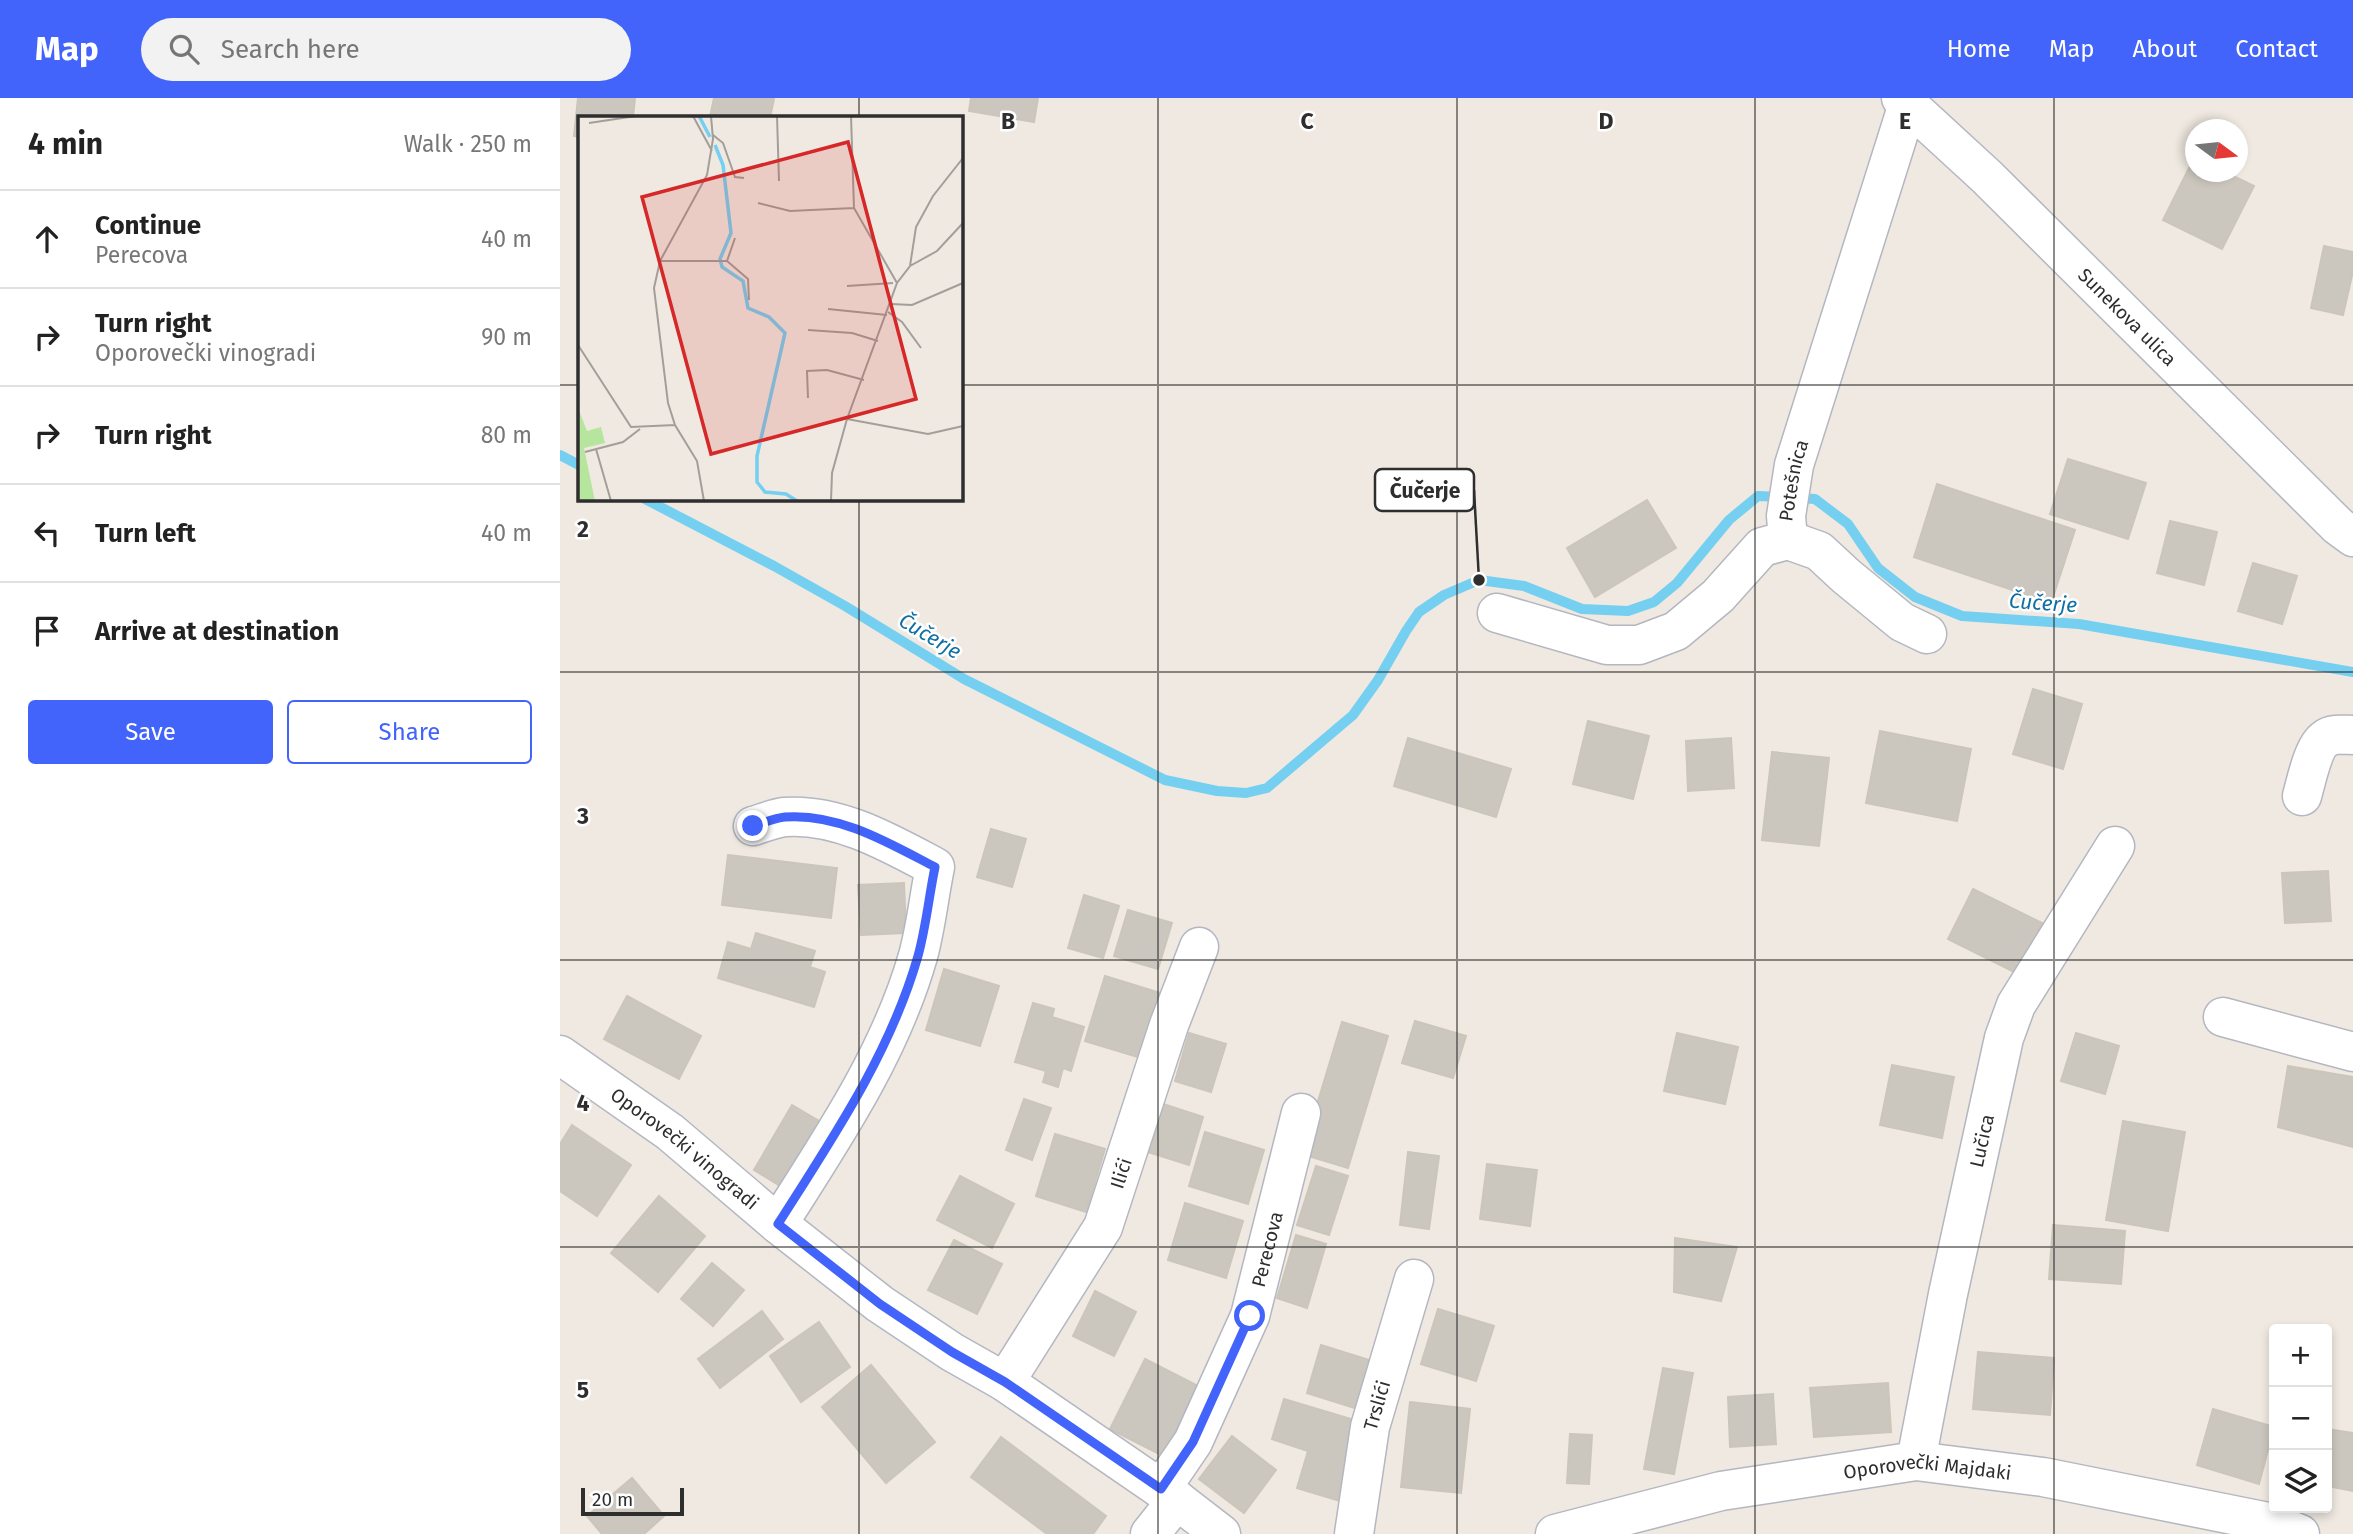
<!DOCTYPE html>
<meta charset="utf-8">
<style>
:root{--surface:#fff;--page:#f2f2f2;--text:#222;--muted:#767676;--line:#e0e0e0;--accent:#4264fb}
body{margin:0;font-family:"Fira Sans",sans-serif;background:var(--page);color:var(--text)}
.controls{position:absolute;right:21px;bottom:21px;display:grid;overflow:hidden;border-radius:7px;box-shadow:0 4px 10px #0003}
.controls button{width:63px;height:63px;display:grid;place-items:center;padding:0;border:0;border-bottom:2px solid var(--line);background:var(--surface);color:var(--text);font:35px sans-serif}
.compass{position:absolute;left:1625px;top:21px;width:63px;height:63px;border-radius:50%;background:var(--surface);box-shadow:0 4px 10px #0003;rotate:105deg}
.scale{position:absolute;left:21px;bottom:18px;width:103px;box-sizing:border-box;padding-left:7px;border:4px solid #2e2e2e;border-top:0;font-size:19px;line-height:24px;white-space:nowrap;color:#2e2e2e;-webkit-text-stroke:5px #fff;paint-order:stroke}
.stop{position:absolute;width:21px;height:21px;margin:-16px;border:5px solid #4264fb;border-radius:50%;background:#fff}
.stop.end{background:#4264fb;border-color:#fff;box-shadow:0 2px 7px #0008}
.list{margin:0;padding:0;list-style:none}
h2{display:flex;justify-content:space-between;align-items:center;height:91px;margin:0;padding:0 28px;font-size:30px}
h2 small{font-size:23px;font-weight:400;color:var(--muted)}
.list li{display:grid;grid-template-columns:46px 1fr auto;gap:21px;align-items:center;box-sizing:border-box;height:98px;padding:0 28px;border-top:2px solid var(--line)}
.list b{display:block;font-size:26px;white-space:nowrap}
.list p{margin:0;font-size:23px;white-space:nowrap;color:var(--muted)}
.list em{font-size:23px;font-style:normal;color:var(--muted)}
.actions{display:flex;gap:14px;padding:21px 28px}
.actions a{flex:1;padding:16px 0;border:2px solid var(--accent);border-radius:7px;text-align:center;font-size:24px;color:var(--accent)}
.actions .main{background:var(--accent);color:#fff}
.icon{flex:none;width:38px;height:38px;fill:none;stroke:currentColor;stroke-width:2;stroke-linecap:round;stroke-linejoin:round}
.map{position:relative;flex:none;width:1793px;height:1436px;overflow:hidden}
header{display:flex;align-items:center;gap:42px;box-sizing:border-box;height:98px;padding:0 35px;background:var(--accent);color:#fff}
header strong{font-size:33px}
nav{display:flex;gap:38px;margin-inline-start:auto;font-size:24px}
.search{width:490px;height:63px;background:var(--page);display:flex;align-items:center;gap:18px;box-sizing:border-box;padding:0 24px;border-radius:38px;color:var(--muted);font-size:26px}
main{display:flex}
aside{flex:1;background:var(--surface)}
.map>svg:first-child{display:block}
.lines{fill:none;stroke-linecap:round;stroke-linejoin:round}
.stream{stroke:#75cff0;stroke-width:10}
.building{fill:#cbc7bf;stroke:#cbc5ba;stroke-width:2}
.minor-casing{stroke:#b4b7c1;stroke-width:41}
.minor{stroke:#fff;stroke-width:38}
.route{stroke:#4264fb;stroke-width:9}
.grid{fill:none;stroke:#2e2e2e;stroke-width:2;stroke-opacity:0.55}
.labels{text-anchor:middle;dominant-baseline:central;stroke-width:5;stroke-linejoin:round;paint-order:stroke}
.street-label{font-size:19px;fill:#2e2e2e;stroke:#fff}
.water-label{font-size:21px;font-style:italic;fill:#0d6fa3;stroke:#fff}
.inset-river{fill:none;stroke:#75cff0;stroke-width:3.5}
.inset-road{fill:none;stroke:#a29e99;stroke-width:2}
.view{fill:#d62828;fill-opacity:0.15;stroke:#d62828;stroke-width:3.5}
.inset-edge{fill:none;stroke:#2e2e2e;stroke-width:3.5}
.grid-label{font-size:23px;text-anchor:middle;font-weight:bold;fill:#2e2e2e;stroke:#fff;stroke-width:5;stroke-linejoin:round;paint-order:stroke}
.leader{fill:none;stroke:#2e2e2e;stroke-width:2.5}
.callout-dot{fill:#2e2e2e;stroke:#fff;stroke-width:2.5}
.callout{fill:#fff;stroke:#2e2e2e;stroke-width:2.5}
.callout-label{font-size:21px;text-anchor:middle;font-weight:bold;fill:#2e2e2e}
</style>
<header>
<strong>Map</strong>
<div class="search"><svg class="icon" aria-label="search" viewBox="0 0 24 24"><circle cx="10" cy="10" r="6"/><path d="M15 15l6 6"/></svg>Search here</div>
<nav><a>Home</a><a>Map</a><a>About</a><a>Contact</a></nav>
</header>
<main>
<aside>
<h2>4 min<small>Walk · 250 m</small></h2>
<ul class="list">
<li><svg class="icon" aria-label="ahead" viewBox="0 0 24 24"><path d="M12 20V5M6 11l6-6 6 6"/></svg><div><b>Continue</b><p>Perecova</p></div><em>40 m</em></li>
<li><svg class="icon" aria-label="right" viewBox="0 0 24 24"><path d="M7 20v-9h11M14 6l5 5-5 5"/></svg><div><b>Turn right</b><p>Oporovečki vinogradi</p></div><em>90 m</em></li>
<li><svg class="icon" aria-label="right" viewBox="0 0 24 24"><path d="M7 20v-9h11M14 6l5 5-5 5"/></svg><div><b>Turn right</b></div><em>80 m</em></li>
<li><svg class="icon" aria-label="left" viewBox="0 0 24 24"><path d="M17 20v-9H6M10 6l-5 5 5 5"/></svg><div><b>Turn left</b></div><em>40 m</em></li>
<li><svg class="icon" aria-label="arrive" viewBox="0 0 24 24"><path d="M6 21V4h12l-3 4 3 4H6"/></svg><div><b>Arrive at destination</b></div></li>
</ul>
<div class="actions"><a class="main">Save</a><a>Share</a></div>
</aside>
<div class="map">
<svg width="1793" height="1436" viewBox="0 0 1793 1436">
<rect width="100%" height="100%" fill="#efe9e1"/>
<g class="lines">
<g class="stream">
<polyline points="0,357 19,367"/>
<polyline points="1237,400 1255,401 1288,426 1318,470 1355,499 1402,518 1519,526 1793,574"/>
<polyline points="85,401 214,468 285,508 404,581 605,682 657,693 686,695 707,690 793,617 818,582 846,533 859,514 884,497 919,482 964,488 1022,511 1068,513 1094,504 1117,485 1169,422 1198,398 1221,399"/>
</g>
</g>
<g class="building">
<polygon points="18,0 75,0 73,19 19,19 19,39 14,38"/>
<polygon points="154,0 209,0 214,1 210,19 150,19"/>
<polygon points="411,0 478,0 474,24 409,13"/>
<polygon points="1635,58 1636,74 1665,74 1694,88 1662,151 1603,122"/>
<polygon points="1764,148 1793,154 1793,173 1783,217 1751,210"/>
<polygon points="1508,361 1586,385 1568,441 1490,416"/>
<polygon points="1377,386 1515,432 1491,505 1354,459"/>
<polygon points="1087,402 1116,450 1035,499 1007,450"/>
<polygon points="1610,423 1657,434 1644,487 1597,475"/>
<polygon points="1693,465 1737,478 1722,526 1678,513"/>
<polygon points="1473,591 1522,606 1503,671 1453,656"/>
<polygon points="1028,623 1089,638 1073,701 1013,686"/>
<polygon points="1320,633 1411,651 1397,723 1306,705"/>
<polygon points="848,640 951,671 936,719 834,688"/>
<polygon points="1171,640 1174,690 1128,693 1126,643"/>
<polygon points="1212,654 1269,660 1259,748 1202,742"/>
<polygon points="431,731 466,741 452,789 417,779"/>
<polygon points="168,757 277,770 271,820 162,807"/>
<polygon points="1768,773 1771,823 1725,825 1722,775"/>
<polygon points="344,785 346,835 301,837 298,787"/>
<polygon points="1413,791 1482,825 1456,875 1388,841"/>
<polygon points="524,797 559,808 543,860 508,850"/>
<polygon points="568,812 612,825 598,871 554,858"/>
<polygon points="196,835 255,853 250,869 265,874 254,909 158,880 168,844 191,851"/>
<polygon points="384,871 439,888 420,948 366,932"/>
<polygon points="545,878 600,895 581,960 525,943"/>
<polygon points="67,898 141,938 119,981 44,941"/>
<polygon points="473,905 494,911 492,919 524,929 511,973 503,970 498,989 483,984 486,973 455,964"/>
<polygon points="855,923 906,938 893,980 842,965"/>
<polygon points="782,924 828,938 788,1070 742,1056"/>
<polygon points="629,935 666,946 651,994 615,983"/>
<polygon points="1117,935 1178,949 1165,1006 1104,993"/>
<polygon points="1516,935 1559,948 1545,996 1501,983"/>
<polygon points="1332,967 1394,979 1382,1040 1320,1027"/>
<polygon points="1728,968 1793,979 1793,1049 1718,1029"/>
<polygon points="464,1001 491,1010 472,1062 446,1052"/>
<polygon points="600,1005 643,1019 629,1067 585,1053"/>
<polygon points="232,1007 261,1024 222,1089 194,1072"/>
<polygon points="1563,1023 1625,1034 1608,1133 1546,1122"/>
<polygon points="12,1027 71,1067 37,1118 0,1093 0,1046"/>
<polygon points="645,1034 704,1052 688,1106 629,1088"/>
<polygon points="495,1036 545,1051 526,1114 476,1098"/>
<polygon points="848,1054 879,1058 869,1131 840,1127"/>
<polygon points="927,1066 977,1072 970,1128 920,1121"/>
<polygon points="756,1068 788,1078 769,1137 737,1127"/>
<polygon points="400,1078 454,1106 432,1150 377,1122"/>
<polygon points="99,1098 145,1138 98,1194 51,1155"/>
<polygon points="625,1105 683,1123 666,1180 608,1162"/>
<polygon points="1493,1127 1565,1133 1561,1186 1489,1181"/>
<polygon points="736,1137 766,1146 747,1210 717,1200"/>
<polygon points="1115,1140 1177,1149 1161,1203 1114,1194"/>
<polygon points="394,1142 442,1166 417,1216 368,1192"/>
<polygon points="152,1165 184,1192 153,1228 121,1201"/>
<polygon points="535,1193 576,1214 554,1258 513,1238"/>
<polygon points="878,1211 934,1228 916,1283 861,1266"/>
<polygon points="202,1213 223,1241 160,1290 138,1261"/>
<polygon points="259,1224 290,1269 241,1304 210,1258"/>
<polygon points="761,1247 812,1263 804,1313 747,1295"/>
<polygon points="1418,1254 1494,1260 1490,1317 1413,1311"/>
<polygon points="585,1261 638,1288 603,1358 550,1331"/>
<polygon points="311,1267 375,1344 326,1385 262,1309"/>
<polygon points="1103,1270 1133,1275 1114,1376 1084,1371"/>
<polygon points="1328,1285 1331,1334 1254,1339 1250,1290"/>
<polygon points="1213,1296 1216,1346 1170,1349 1168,1299"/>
<polygon points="724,1301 804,1325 780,1403 737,1390 748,1353 712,1341"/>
<polygon points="850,1304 910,1311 901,1395 841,1389"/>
<polygon points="1653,1311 1714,1329 1699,1386 1637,1367"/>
<polygon points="1767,1331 1793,1335 1793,1393 1767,1388"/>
<polygon points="1010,1336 1032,1337 1029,1386 1007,1385"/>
<polygon points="672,1338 716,1372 684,1415 639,1381"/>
<polygon points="441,1339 546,1418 533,1436 487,1436 411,1379"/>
<polygon points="72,1380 104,1418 84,1436 42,1436 27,1418"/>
</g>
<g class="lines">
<g class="minor-casing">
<g id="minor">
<path id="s1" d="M 1341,0 L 1427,79 L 1778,428 L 1793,439"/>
<polyline points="1228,442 1259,453 1286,478 1342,524 1367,536"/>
<path id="s2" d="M 937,515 L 1047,547 L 1079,547 L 1116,533 L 1158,498 L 1202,449 L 1228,442 L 1226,418 L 1234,367 L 1348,6"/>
<path d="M 1742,698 C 1746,684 1753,649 1765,641 C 1772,635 1785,637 1793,637"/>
<path d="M 193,728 C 203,725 215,720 225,719 C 278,715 330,745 375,769 C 369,798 366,829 358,858 C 330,956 272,1041 218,1126"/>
<polyline points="1663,919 1793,954"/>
<path id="s3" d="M 0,957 L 110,1034 L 218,1126 L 320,1206 L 392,1254 L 445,1284 L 617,1402 L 661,1436"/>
<path id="s4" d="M 445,1284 L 543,1129 L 609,927 L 639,849"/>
<path id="s5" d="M 1356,1363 L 1388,1196 L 1444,940 L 1456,907 L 1555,748"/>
<path id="s6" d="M 601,1391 L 633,1344 L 690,1218 L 741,1015"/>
<polyline points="590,1436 617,1402"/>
<path id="s7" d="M 794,1436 L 810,1329 L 854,1181"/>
<path id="s8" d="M 995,1436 L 1161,1393 L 1356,1363 L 1483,1379 L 1713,1425 L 1740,1436"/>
</g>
</g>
<use href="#minor" class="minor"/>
</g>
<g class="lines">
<path class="route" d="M 193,728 C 203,725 215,720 225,719 C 279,715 329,745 375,769 C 369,798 366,829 358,858 C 330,956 272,1041 218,1126 L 320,1206 L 392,1254 L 445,1284 L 601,1391 L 633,1344 L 690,1218"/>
</g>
<path class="grid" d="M 299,0 L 299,19M 598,0 L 598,1436M 897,0 L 897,1436M 1195,0 L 1195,1436M 1494,0 L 1494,1436M 0,287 L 19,287M 401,287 L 1793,287M 299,401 L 299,1436M 0,574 L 1793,574M 0,862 L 1793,862M 0,1149 L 1793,1149"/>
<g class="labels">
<g class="street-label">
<text stroke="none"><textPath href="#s1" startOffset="315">Sunekova ulica</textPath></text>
<text stroke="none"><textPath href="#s2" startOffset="394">Potešnica</textPath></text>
<text stroke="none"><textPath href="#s5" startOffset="327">Lučica</textPath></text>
<text stroke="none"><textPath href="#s3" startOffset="156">Oporovečki vinogradi</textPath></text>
<text stroke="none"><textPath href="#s4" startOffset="240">Ilići</textPath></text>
<text stroke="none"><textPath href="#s6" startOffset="264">Perecova</textPath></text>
<text stroke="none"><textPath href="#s7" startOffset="131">Trslići</textPath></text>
<text stroke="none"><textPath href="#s8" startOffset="380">Oporovečki Majdaki</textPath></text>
</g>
<g class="water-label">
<text transform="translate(1483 505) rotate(4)">Čučerje</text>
<text transform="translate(370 538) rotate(31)">Čučerje</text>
</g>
</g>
<g transform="translate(18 18)">
<rect width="385" height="385" fill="#efe9e1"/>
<path d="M 0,292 L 9,315 L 23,311 L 27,327 L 6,332 L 17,385 L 0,385 Z" fill="#b6e59e"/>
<path class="inset-river" d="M 121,0 L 132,21M 137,29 L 145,49 L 153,117 L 142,143 L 144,151 L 165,165 L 170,192 L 191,201 L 207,217 L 179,340 L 179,366 L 187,376 L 208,378 L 219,385"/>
<path class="inset-road" d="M 115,0 L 134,35M 199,0 L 201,65M 273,0 L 276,92 L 319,167M 11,7 L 58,0M 135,19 L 145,27 L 157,61 L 166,62M 180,87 L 212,95 L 276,92M 82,145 L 149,145 L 170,163 L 171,184M 149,145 L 157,122M 332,150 L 359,135 L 385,107M 269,170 L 315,167M 313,188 L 334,189 L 385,167M 250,193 L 309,199M 310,196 L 324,206 L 343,232M 230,214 L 274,217 L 300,225M 0,229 L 53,311 L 97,309M 230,282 L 229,255 L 249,254 L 286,264M 269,303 L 350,318 L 385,310M 18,333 L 33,385M 7,336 L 45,326 L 62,313M 126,385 L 119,345 L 97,309 L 90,287 L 76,172 L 82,145 L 129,59 L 135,23 L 133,0M 253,385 L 254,357 L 269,303 L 319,167 L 332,150 L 338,111 L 355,80 L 385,42"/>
<path class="view" d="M 270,26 L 338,283 L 133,338 L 64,81 Z"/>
<rect width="385" height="385" class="inset-edge"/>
</g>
<g class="grid-label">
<text x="448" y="31">B</text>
<text x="747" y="31">C</text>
<text x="1046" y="31">D</text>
<text x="1345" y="31">E</text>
<text x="23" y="439">2</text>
<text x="23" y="726">3</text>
<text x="23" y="1013">4</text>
<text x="23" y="1300">5</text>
</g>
<path class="leader" d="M919 482L914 392"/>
<circle class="callout-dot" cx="919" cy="482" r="7"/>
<rect class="callout" x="815" y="371" width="99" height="42" rx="7"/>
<g class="callout-label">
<text x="865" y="400">Čučerje</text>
</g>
</svg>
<div class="controls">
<button>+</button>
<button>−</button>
<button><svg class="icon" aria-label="layers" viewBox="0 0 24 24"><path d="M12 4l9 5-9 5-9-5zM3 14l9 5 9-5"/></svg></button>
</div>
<svg class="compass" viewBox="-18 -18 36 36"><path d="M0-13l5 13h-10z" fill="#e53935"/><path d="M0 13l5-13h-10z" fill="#767676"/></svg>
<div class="scale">20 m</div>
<div class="stop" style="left:690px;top:1218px"></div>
<div class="stop end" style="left:193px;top:728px"></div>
</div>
</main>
